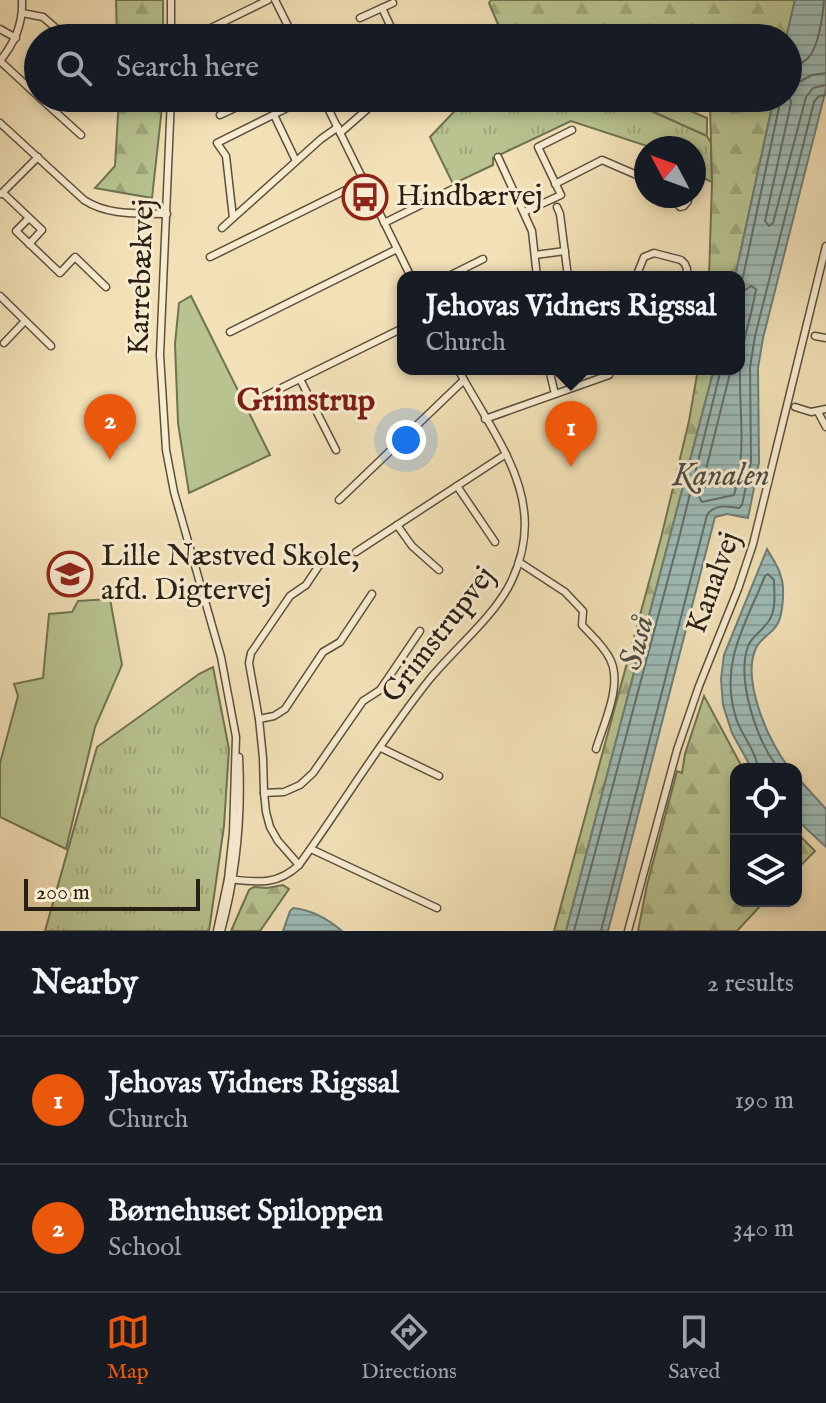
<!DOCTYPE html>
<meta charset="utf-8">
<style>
:root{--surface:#171b24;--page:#20242c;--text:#f1f3f6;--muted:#9ea1a6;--line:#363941;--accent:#ea580c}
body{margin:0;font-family:"IM FELL English",serif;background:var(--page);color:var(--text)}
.controls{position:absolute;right:24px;bottom:24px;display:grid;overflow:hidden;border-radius:16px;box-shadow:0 4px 12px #0003}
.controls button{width:72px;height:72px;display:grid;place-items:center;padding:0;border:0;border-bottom:2px solid var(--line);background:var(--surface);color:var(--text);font:40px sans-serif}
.compass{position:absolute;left:634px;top:136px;width:72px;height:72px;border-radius:50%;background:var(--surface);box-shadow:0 4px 12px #0003;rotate:311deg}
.scale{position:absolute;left:24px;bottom:20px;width:176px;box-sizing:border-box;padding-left:8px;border:4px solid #292015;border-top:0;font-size:22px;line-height:28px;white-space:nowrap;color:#292015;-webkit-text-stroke:6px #f7ebd0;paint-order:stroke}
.you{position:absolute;left:406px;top:440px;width:28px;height:28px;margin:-20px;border:6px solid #fff;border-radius:50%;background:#1a73e8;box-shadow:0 0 0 12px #1a73e833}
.badge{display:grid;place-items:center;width:52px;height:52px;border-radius:50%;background:var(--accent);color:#fff;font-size:26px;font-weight:700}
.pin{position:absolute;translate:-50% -66px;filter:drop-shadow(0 2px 4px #0008)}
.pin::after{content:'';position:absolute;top:42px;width:28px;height:24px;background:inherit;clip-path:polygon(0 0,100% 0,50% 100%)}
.popup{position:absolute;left:397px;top:271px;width:348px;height:104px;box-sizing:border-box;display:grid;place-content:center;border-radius:16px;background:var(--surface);filter:drop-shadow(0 2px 6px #0005);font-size:26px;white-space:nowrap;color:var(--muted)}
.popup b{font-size:30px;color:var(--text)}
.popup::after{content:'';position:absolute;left:50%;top:100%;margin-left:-16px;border:16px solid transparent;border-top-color:var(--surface)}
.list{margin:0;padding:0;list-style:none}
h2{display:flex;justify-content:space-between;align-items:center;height:104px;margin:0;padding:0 32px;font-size:34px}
h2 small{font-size:26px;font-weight:400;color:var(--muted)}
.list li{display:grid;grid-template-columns:52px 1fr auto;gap:24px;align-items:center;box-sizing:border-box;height:128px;padding:0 32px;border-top:2px solid var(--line)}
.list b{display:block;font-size:30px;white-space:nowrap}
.list p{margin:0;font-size:26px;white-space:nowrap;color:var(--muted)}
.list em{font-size:26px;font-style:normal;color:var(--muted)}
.icon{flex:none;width:44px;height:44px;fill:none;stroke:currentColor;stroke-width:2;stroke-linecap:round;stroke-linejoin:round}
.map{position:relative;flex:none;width:826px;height:931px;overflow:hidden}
.search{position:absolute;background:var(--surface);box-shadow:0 4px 12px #0003;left:24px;right:24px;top:24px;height:88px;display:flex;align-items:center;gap:20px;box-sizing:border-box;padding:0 28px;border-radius:44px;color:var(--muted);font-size:30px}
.sheet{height:360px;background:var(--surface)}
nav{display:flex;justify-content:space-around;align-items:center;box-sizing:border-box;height:112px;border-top:2px solid var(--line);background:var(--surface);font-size:22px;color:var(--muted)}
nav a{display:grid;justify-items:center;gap:4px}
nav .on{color:var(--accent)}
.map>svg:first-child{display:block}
.grass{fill:url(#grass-tufts);stroke:#707252;stroke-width:2}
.forest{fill:url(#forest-firs);stroke:#707252;stroke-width:2}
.garden{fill:#b8c390;stroke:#707252;stroke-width:2}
.water{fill:url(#water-rules);stroke:#6f7d76;stroke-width:2}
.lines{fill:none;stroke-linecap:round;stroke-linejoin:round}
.shore{stroke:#636e66;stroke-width:2}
.minor-casing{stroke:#5b503d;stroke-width:9}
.minor{stroke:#f7ebd0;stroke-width:6}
.labels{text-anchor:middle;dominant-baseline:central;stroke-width:6;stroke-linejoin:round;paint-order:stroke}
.poi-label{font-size:30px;fill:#292015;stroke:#f7ebd0;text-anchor:start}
.street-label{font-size:30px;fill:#292015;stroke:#f7ebd0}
.neighbourhood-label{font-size:32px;font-weight:bold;fill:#7a1f14;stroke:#f7ebd0}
.water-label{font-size:32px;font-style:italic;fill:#4c4e45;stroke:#f7ebd0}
</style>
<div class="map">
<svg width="826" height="931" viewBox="0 0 826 931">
<defs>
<pattern id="grass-tufts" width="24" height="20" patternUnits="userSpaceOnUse" patternTransform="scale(2)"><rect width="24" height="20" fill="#b8c390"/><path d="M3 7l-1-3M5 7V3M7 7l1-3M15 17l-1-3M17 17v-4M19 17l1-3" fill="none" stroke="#9ea77b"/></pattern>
<pattern id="forest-firs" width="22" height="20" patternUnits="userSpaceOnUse" patternTransform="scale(2)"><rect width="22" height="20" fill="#b8c390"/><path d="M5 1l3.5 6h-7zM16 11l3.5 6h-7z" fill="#9ea77b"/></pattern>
<pattern id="water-rules" width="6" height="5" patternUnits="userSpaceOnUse" patternTransform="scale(2)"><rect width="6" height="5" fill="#9dbbb6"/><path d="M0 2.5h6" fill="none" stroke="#87a09c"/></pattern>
</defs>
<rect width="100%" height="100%" fill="#f2e0b6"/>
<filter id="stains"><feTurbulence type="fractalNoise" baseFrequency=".0025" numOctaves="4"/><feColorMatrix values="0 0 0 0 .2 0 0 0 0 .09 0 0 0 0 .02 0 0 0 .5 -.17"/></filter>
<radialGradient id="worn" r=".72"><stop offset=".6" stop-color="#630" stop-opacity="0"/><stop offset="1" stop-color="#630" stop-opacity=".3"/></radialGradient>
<g class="grass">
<polygon points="467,98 623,98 707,136 711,143 712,182 694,174 694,148 653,148 571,121 493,158 493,165 453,184 430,137"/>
<polygon points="213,667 229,749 224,826 209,931 45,931 97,747 199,674"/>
</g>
<g class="forest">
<polygon points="116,0 163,0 163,38 117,38"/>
<polygon points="491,0 795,0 786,38 500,38 503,36 489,3"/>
<polygon points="119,98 163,98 152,198 95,188 115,166"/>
<polygon points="692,98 774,98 735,277 709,277 712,182 710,104"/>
<polygon points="698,369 714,369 566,931 554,931 661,538 689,421"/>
<polygon points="704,696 743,769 736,769 736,901 765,901 737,931 638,931 647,885 677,771 682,773 685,754"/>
<polygon points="796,832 815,851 796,870"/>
<polygon points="283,885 289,889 260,931 231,931 249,890 254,887 267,888"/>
</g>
<g class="garden">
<polygon points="623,98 660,98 707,118 707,136"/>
<polygon points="191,296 270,455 189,493 178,423 175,344 179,303"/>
<polygon points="110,599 122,665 95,727 66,849 0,817 0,763 18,696 14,684 43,678 49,614 72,612 78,601"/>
</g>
<g class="water">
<polygon points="795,0 826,0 826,89 763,338 758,368 759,463 748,518 727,514 715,517 608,931 566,931 714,369 739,369 739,277 735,277 774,98 788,98 788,38 786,38"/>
<path d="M 767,549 C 772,558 779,567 781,577 C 785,588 783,615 777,625 C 771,634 760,639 756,648 C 741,680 769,744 790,769 L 752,769 L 732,733 L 723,705 L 721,679 L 724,655 Z"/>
<polygon points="796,776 826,809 826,847 796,819"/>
<path d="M 293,908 C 312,910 328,919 342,931 L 283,931 L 290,911 Z"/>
</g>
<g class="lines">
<g class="shore">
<path d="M 824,0 C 823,15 819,45 809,57 C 803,64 794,66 789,71 L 799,82 L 812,75 L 826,73"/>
<polyline points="788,89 791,103 765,221 769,226 773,223 806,97 813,88 826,85"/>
<polyline points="739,283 743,277 781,98"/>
<path d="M 731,369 L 699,497 L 702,502 L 734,495 C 747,454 739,411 740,369 C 741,342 752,316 756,289 L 751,286 L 739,294"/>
<path d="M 758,769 C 757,752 741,735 736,718 C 719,664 745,625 765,576 L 768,574 L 774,580 C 774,594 777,610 768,622 C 762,631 752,636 748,646 C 736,680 757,742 779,769"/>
<polyline points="574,931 679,538 721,369"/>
<path d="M 601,931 L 707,515 C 714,504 728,506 739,508 L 742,505 L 751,462 L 750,367 L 755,336 L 814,102 L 819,96 L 826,95"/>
</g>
<g class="minor-casing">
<g id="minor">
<path d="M 22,0 C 23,24 15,42 0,61 L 38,96"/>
<polyline points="171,0 171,38"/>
<polyline points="275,0 294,38"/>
<polyline points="382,8 396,38"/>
<polyline points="22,13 43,17 67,38"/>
<polyline points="360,18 393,3"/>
<polyline points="211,28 268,0"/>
<polyline points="0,29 16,38"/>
<polyline points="271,38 289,29"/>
<polyline points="377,38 393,30"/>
<polyline points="40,98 81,135"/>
<polyline points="171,98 160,355 166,450 174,492 221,657 236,737 233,833 228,879 217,931"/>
<polyline points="307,98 217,143 226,156 233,218 321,139 338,127"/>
<polyline points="323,98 411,277"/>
<polyline points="220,115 256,98"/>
<polyline points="274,115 296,161"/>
<path d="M 0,123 L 84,200 C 108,216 139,213 167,214"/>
<polyline points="340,133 380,98"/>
<polyline points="498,157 532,231 537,277"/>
<polyline points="555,184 602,160 646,179"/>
<polyline points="3,193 42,230 29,244"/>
<polyline points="1,194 38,157"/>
<polyline points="677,196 676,202 680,207 684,206 688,201 685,196"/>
<polyline points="557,207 560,214 568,277"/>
<polyline points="524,212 561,195 538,147 572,130"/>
<polyline points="29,218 16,231 60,273 75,257 106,287"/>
<polyline points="384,223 459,186"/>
<polyline points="222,228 233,218"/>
<polyline points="535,255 565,251"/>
<polyline points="210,257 364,181"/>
<polyline points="447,277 483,259"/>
<polyline points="636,277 644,257 654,253 681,260 685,264 687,269 686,277"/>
<polyline points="0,296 51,346"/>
<polyline points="230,332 397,249"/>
<polyline points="815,336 826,338"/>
<polyline points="4,343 25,321"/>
<polyline points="549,369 555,394"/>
<polyline points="300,379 336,450"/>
<polyline points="263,397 403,328"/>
<polyline points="795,407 811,412 826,409"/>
<polyline points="818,412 826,427"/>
<polyline points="485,419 609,375"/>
<polyline points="457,486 495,542"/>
<polyline points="339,500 464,380"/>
<polyline points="397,525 412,546 439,570"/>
<polyline points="356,552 506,454"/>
<path d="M 519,562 L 565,592 L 583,611 L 582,625 C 591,635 604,646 610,659 C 623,684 604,723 596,749"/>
<polyline points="259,719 274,716 285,709 323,652 340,642 372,594"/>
<polyline points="381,748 439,776"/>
<polyline points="264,793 284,792 300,785 313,773 363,701 380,690 420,631"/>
<polyline points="311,849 437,908"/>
<polyline points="299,865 278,841 270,827 266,812 264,793 263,758 259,719 249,663 251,653 290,596 306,585 322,561"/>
<path d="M 228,879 C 256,882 277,886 299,865 C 343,804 382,739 429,680 C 454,649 494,617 511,582 C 521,561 527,535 524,511 C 519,462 481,413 458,369"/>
<path d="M 221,931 C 237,873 242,817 239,757"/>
<polyline points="628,931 677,750 699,686 738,589 753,544 826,246"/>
</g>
</g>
<use href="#minor" class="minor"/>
</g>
<defs>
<g id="bus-ring" transform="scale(2.3)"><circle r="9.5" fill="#f7ebd0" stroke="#8f2418" stroke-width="1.5"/><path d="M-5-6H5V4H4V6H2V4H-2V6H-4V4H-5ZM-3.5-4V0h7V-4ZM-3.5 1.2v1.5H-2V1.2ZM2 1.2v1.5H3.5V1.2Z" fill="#8f2418"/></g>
<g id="school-ring" transform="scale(2.3)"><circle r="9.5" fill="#f7ebd0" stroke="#8f2418" stroke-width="1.5"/><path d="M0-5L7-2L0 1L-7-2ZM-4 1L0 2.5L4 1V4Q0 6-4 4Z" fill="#8f2418"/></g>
</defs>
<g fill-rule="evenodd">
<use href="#bus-ring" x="365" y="197"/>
<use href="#school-ring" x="70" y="574"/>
</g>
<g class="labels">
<g class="poi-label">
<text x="396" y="197">Hindbærvej</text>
<text x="101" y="557">Lille Næstved Skole,<tspan x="101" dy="34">afd. Digtervej</tspan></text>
</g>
<g class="street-label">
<text transform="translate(142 277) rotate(-88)">Karrebækvej</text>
<text transform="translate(714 583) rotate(-70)">Kanalvej</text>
<text transform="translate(439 635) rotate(-52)">Grimstrupvej</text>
</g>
<g class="neighbourhood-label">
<text x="306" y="401">Grimstrup</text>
</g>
<g class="water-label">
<text x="721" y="476">Kanalen</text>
<text transform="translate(638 643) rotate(-75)">Suså</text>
</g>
</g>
<rect width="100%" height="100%" filter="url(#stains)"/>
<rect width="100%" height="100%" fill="url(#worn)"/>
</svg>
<div class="controls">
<button><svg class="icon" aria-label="locate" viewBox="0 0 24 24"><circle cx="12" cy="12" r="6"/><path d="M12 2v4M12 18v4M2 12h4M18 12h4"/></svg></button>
<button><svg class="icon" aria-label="layers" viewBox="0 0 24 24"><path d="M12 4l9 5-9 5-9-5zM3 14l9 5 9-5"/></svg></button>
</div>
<svg class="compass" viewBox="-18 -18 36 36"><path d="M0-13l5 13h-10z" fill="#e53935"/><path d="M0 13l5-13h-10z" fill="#9ea1a6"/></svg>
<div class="scale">200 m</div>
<div class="you"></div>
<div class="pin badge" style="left:571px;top:467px">1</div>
<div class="popup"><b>Jehovas Vidners Rigssal</b>Church</div>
<div class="pin badge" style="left:110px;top:460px">2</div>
<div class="search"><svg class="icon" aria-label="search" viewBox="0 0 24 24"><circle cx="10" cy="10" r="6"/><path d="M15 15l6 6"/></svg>Search here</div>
</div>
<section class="sheet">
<h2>Nearby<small>2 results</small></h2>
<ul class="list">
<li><span class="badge">1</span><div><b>Jehovas Vidners Rigssal</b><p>Church</p></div><em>190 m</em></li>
<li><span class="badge">2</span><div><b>Børnehuset Spiloppen</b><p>School</p></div><em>340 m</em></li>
</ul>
</section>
<nav>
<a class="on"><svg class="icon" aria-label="map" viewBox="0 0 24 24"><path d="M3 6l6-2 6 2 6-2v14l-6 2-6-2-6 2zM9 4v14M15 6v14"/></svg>Map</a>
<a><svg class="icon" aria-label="directions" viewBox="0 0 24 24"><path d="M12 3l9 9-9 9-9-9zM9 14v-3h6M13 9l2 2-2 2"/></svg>Directions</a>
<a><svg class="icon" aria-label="saved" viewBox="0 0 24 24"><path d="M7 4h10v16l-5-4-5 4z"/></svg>Saved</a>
</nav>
